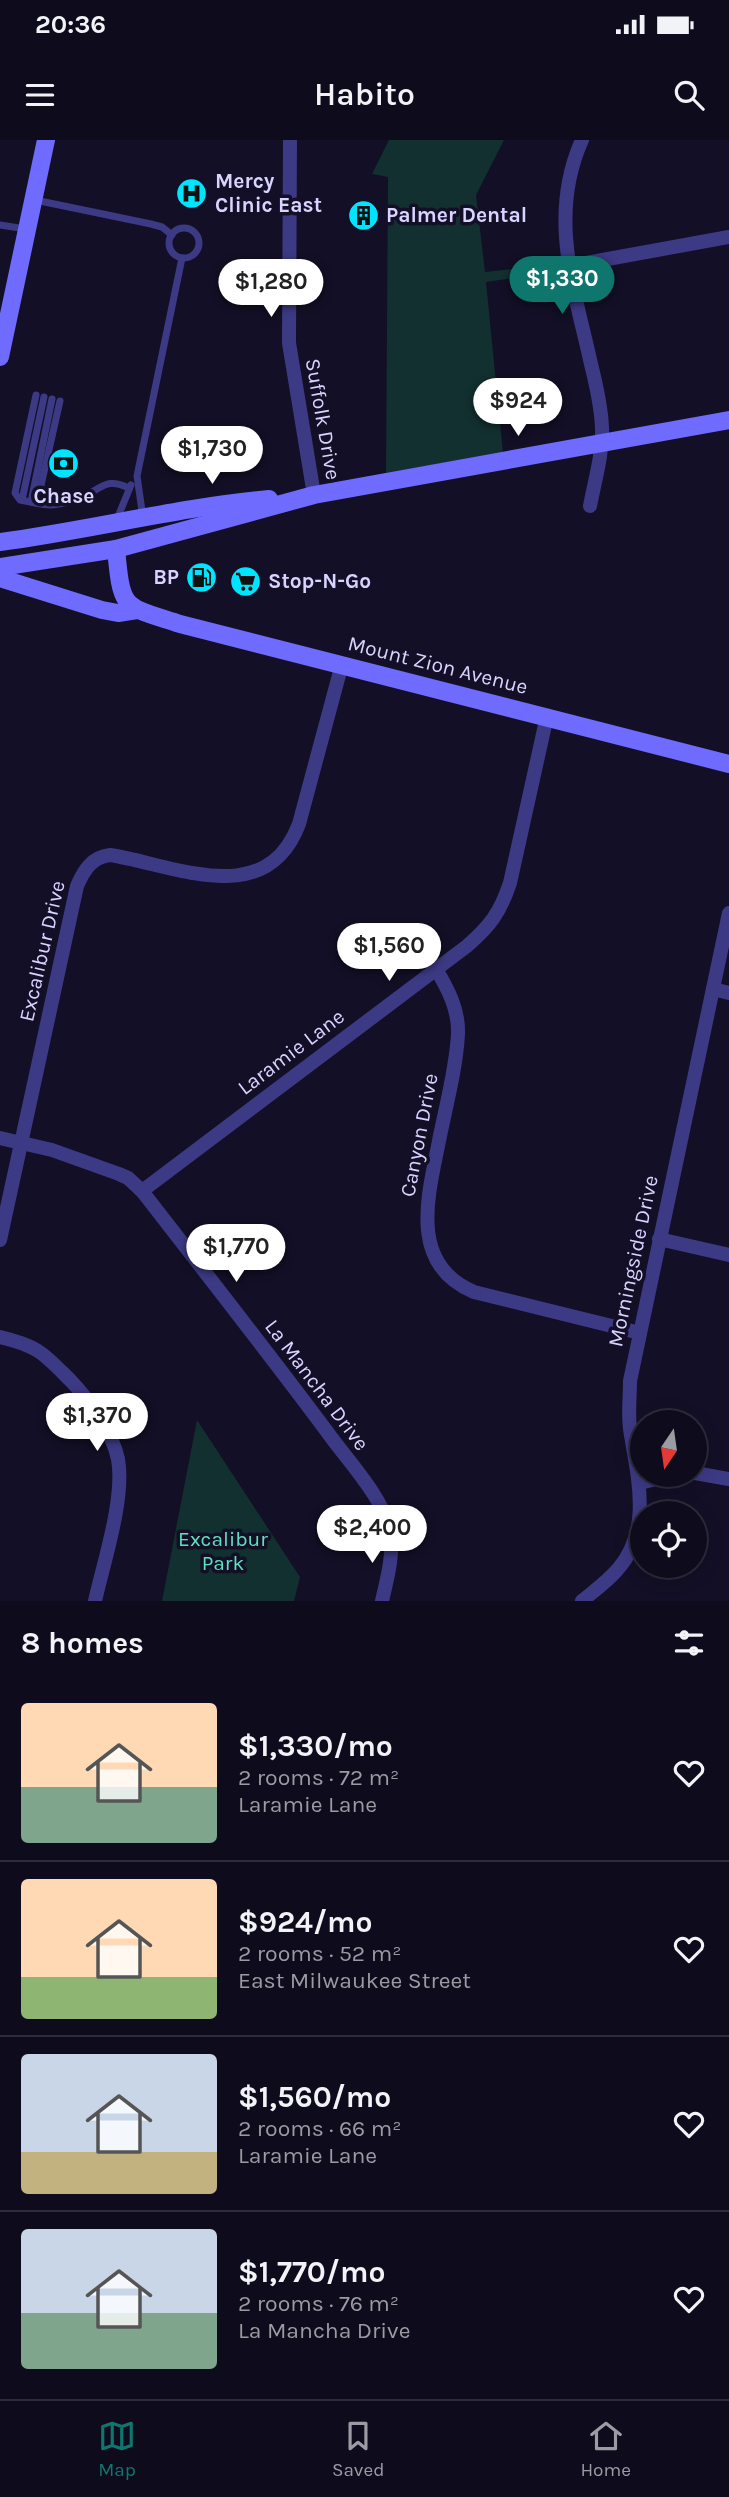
<!DOCTYPE html>
<meta charset="utf-8">
<style>
body{margin:0;font-family:Karla,sans-serif;background:#171425;color:#f1f3f6;height:100vh;display:flex;flex-direction:column;font-size:26px;white-space:nowrap}
*{box-sizing:border-box;margin:0}
p{font-size:23px;color:#9b9ba3}
.icon{flex:none;width:38px;height:38px;fill:none;stroke:currentColor;stroke-width:2;stroke-linecap:round;stroke-linejoin:round}
.map{position:relative;height:1461px;overflow:hidden}
.side{display:flex;flex-direction:column;background:#0e0b1c;flex:1}
.side>*{flex:none}
.needle{width:46px;rotate:193deg}
.tools{position:absolute;left:630px;top:1270px;display:grid;gap:14px}
.tools a{display:grid;place-items:center;width:77px;height:77px;border-radius:50%;background:#0e0b1c;box-shadow:0 4px 18px #0003,0 0 0 2px #2e2b3b;font-size:35px}
.price{position:absolute;translate:-50% -60px;padding:0 16px;border-radius:24px;background:#fff;color:#222;font-size:23px;line-height:46px;filter:drop-shadow(0 2px 4px #0008)}
.price::after{content:'';position:absolute;left:50%;top:42px;width:21px;height:16px;margin-left:-10px;background:inherit;clip-path:polygon(0 0,100% 0,50% 100%)}
.price.on{background:#0f766e;color:#fff}
ul{padding:0;list-style:none}
li{display:flex;align-items:center;gap:21px;height:175px;padding:0 21px}
li+li{border-top:2px solid #2e2b3b}
li span{display:grid;place-items:center;flex:none;width:196px;height:140px;border-radius:7px;color:#555}
li>.icon{margin-inline-start:auto}
span .icon{width:84px;height:84px;fill:#fffc;stroke-width:1}
li b{font-size:30px}
h2{display:flex;justify-content:space-between;align-items:center;height:84px;padding:0 21px;font-size:30px}
.status{display:flex;justify-content:space-between;align-items:center;height:49px;padding:0 35px;background:#0e0b1c;direction:ltr}
.status svg{height:19px;fill:currentColor}
header{display:flex;justify-content:space-between;align-items:center;height:91px;padding:0 21px;background:#0e0b1c;font-size:32px;font-weight:600}
.tab-bar{display:flex;justify-content:space-around;align-items:center;height:98px;border-top:2px solid #2e2b3b;background:#0e0b1c;font-size:19px;color:#9b9ba3}
.tab-bar a{display:grid;justify-items:center;gap:4px}
.tab-bar .on{color:#0f766e}
.map>svg:first-child{display:block}
.green{fill:#12302f}
.lines{fill:none;stroke-linecap:round;stroke-linejoin:round}
.service{stroke:#3d3a85;stroke-width:7}
.minor{stroke:#3d3a85;stroke-width:14}
.secondary{stroke:#6f6bff;stroke-width:18}
.labels{text-anchor:middle;stroke-width:7;stroke-linejoin:round;paint-order:stroke}
.poi-label{font-size:21px;font-weight:bold;fill:#d9d4ff;stroke:#130f26;text-anchor:start}
.street-label{font-size:21px;fill:#d9d4ff;stroke:#130f26}
.park-label{font-size:21px;fill:#5fe0c0;stroke:#130f26}
</style>
<div class="status"><b>20:36</b><svg viewBox="0 0 49 12"><path d="M0 12V9h3v3zM5 12V6h3v6zM10 12V3h3v9zM15 12V0h3v12zM26 1h20v11H26zM47 4h2v5h-2z"/></svg></div>
<header><svg class="icon" aria-label="menu" viewBox="0 0 24 24"><path d="M4 6h16M4 12h16M4 18h16"/></svg>Habito<svg class="icon" aria-label="search" viewBox="0 0 24 24"><circle cx="10" cy="10" r="6"/><path d="M15 15l6 6"/></svg></header>
<div class="map">
<svg width="729" height="1461" viewBox="0 0 729 1461">
<rect width="100%" height="100%" fill="#130f26"/>
<g class="green">
<polygon points="389,0 504,0 476,55 485,132 560,124 561,131 486,142 503,313 386,333 388,37 372,34"/>
<polygon points="197,1280 300,1437 294,1461 162,1461"/>
</g>
<g class="lines">
<g class="service">
<polyline points="35,60 151,84 162,87 172,95"/>
<polyline points="0,85 26,89"/>
<circle cx="184" cy="103" r="15"/>
<path d="M36 255 15 353 20 360C32 362 46 367 58 364 66 363 76 360 84 356 103 348 106 337 129 348"/>
<polyline points="22,360 44,257"/>
<polyline points="31,362 52,259"/>
<polyline points="37,363 60,261"/>
<polyline points="143,378 137,336 182,118"/>
<polyline points="117,379 131,345"/>
</g>
<g class="minor">
<polyline points="290,0 289,203 314,355"/>
<path d="M582 0C548 76 574 147 591 224 596 244 601 265 602 287 603 313 595 340 590 366"/>
<polyline points="569,126 729,97"/>
<path d="M436 829C448 849 459 870 458 894 456 931 445 969 438 1006 427 1060 410 1125 474 1152L640 1193"/>
<polyline points="713,849 729,853"/>
<path d="M0 998 52 1010 119 1034 128 1038 142 1051C204 1131 267 1211 328 1293 348 1321 384 1358 390 1392 394 1415 387 1439 382 1461"/>
<path d="M142 1051 467 806C490 786 500 773 510 743L547 576"/>
<polyline points="659,1099 729,1115"/>
<path d="M0 1100 77 746C84 730 92 717 110 715 175 725 266 771 299 684L342 524"/>
<path d="M0 1197C39 1206 44 1214 71 1241 90 1261 112 1291 118 1319 125 1358 104 1421 95 1461"/>
<polyline points="695,1333 729,1339"/>
<polyline points="640,1343 672,1335"/>
<path d="M582 1461C594 1451 608 1441 618 1429 653 1389 637 1335 630 1289 628 1273 630 1256 630 1241L729 773"/>
</g>
<g class="secondary">
<polyline points="0,217 46,0"/>
<path d="M0 402C90 390 179 367 269 359"/>
<path d="M116 409C122 471 122 465 180 484L729 624"/>
<polyline points="0,427 116,409 314,355 729,280"/>
<polyline points="0,438 102,470 118,473 137,470"/>
</g>
</g>
<defs>
<symbol id="hospital-disc" viewBox="-11 -11 22 22"><circle r="9.5" fill="#00e5ff" stroke="#130f26"/><path d="M-5-5h3v3.5h4V-5h3V5h-3V1.5h-4V5h-3Z" fill="#111"/></symbol>
<symbol id="building-disc" viewBox="-11 -11 22 22"><circle r="9.5" fill="#00e5ff" stroke="#130f26"/><path d="M-4-6H4V6H1V3H-1V6H-4ZM-2.5-4.3h1.7v1.8h-1.7ZM.8-4.3h1.7v1.8H.8ZM-2.5-1h1.7V.8h-1.7ZM.8-1h1.7V.8H.8Z" fill="#111"/></symbol>
<symbol id="bank-disc" viewBox="-11 -11 22 22"><circle r="9.5" fill="#00e5ff" stroke="#130f26"/><path d="M-6-4H6V4H-6ZM0-2.3a2.3 2.3 0 1 0 0 4.6a2.3 2.3 0 1 0 0-4.6Z" fill="#111"/></symbol>
<symbol id="fuel-disc" viewBox="-11 -11 22 22"><circle r="9.5" fill="#00e5ff" stroke="#130f26"/><path d="M-5.5-6h7V0h2V4h1.3V-2.5L3-4.5l.8-.8L6-3V5H2.5V1h-1V6h-7ZM-4.2-4.7v3.2H.2V-4.7Z" fill="#111"/></symbol>
<symbol id="supermarket-disc" viewBox="-11 -11 22 22"><circle r="9.5" fill="#00e5ff" stroke="#130f26"/><path d="M-6-5.5h2.5l.6 2H6L4.5 2H-2.5L-4.4-4H-6ZM-1.5 3.2a1.3 1.3 0 1 0 .1 0ZM3 3.2a1.3 1.3 0 1 0 .1 0Z" fill="#111"/></symbol>
</defs>
<g fill-rule="evenodd">
<use href="#hospital-disc" x="174" y="36" width="35" height="35"/>
<use href="#building-disc" x="346" y="58" width="35" height="35"/>
<use href="#bank-disc" x="46" y="306" width="35" height="35"/>
<use href="#fuel-disc" x="184" y="420" width="35" height="35"/>
<use href="#supermarket-disc" x="228" y="424" width="35" height="35"/>
</g>
<g class="labels">
<g class="poi-label">
<text x="215" y="48">Mercy<tspan x="215" dy="24">Clinic East</tspan></text>
<text x="386" y="82">Palmer Dental</text>
<text x="64" y="363" text-anchor="middle">Chase</text>
<text x="179" y="444" text-anchor="end">BP</text>
<text x="268" y="448">Stop-N-Go</text>
</g>
<g class="street-label">
<text transform="translate(323 279) rotate(80)" y="7">Suffolk Drive</text>
<text transform="translate(438 525) rotate(14)" y="7">Mount Zion Avenue</text>
<text transform="translate(42 811) rotate(-77)" y="7">Excalibur Drive</text>
<text transform="translate(291 912) rotate(-37)" y="7">Laramie Lane</text>
<text transform="translate(419 995) rotate(-79)" y="7">Canyon Drive</text>
<text transform="translate(633 1121) rotate(-78)" y="7">Morningside Drive</text>
<text transform="translate(317 1245) rotate(53)" y="7">La Mancha Drive</text>
</g>
<g class="park-label">
<text x="223" y="1406">Excalibur<tspan x="223" dy="24">Park</tspan></text>
</g>
</g>
</svg>
<div class="tools">
<a><svg class="needle" viewBox="-14 -14 28 28"><path d="M0-13l5 13h-10z" fill="#e53935"/><path d="M0 13l5-13h-10z" fill="#9b9ba3"/></svg></a>
<a><svg class="icon" aria-label="locate" viewBox="0 0 24 24"><circle cx="12" cy="12" r="6"/><path d="M12 2v4M12 18v4M2 12h4M18 12h4"/></svg></a>
</div>
<b class="price on" style="left:562px;top:176px">$1,330</b>
<b class="price" style="left:271px;top:179px">$1,280</b>
<b class="price" style="left:518px;top:298px">$924</b>
<b class="price" style="left:212px;top:346px">$1,730</b>
<b class="price" style="left:389px;top:843px">$1,560</b>
<b class="price" style="left:236px;top:1144px">$1,770</b>
<b class="price" style="left:97px;top:1313px">$1,370</b>
<b class="price" style="left:372px;top:1425px">$2,400</b>
</div>
<section class="side">
<h2>8 homes<svg class="icon" aria-label="filters" viewBox="0 0 24 24"><path d="M4 7h16M4 17h16"/><circle cx="9" cy="7" r="2"/><circle cx="15" cy="17" r="2"/></svg></h2>
<ul>
<li><span style="background:linear-gradient(#ffd9b3 60%,#7fa58c 0)"><svg class="icon" aria-label="home" viewBox="0 0 24 24"><path d="M3 11l9-7 9 7M6 9v11h12V9"/></svg></span><div><b>$1,330/mo</b><p>2 rooms · 72 m²</p><p>Laramie Lane</p></div><svg class="icon" aria-label="heart" viewBox="0 0 24 24"><path d="M12 20l-8-8c-3-5 5-10 8-4 3-6 11-1 8 4z"/></svg></li>
<li><span style="background:linear-gradient(#ffd9b3 70%,#8fb573 0)"><svg class="icon" aria-label="home" viewBox="0 0 24 24"><path d="M3 11l9-7 9 7M6 9v11h12V9"/></svg></span><div><b>$924/mo</b><p>2 rooms · 52 m²</p><p>East Milwaukee Street</p></div><svg class="icon" aria-label="heart" viewBox="0 0 24 24"><path d="M12 20l-8-8c-3-5 5-10 8-4 3-6 11-1 8 4z"/></svg></li>
<li><span style="background:linear-gradient(#c9d6e8 70%,#c2b280 0)"><svg class="icon" aria-label="home" viewBox="0 0 24 24"><path d="M3 11l9-7 9 7M6 9v11h12V9"/></svg></span><div><b>$1,560/mo</b><p>2 rooms · 66 m²</p><p>Laramie Lane</p></div><svg class="icon" aria-label="heart" viewBox="0 0 24 24"><path d="M12 20l-8-8c-3-5 5-10 8-4 3-6 11-1 8 4z"/></svg></li>
<li><span style="background:linear-gradient(#c9d6e8 60%,#7fa58c 0)"><svg class="icon" aria-label="home" viewBox="0 0 24 24"><path d="M3 11l9-7 9 7M6 9v11h12V9"/></svg></span><div><b>$1,770/mo</b><p>2 rooms · 76 m²</p><p>La Mancha Drive</p></div><svg class="icon" aria-label="heart" viewBox="0 0 24 24"><path d="M12 20l-8-8c-3-5 5-10 8-4 3-6 11-1 8 4z"/></svg></li>
</ul>
</section>
<nav class="tab-bar">
<a class="on"><svg class="icon" aria-label="map" viewBox="0 0 24 24"><path d="M3 6l6-2 6 2 6-2v14l-6 2-6-2-6 2zM9 4v14M15 6v14"/></svg>Map</a>
<a><svg class="icon" aria-label="saved" viewBox="0 0 24 24"><path d="M7 4h10v16l-5-4-5 4z"/></svg>Saved</a>
<a><svg class="icon" aria-label="home" viewBox="0 0 24 24"><path d="M3 11l9-7 9 7M6 9v11h12V9"/></svg>Home</a>
</nav>
